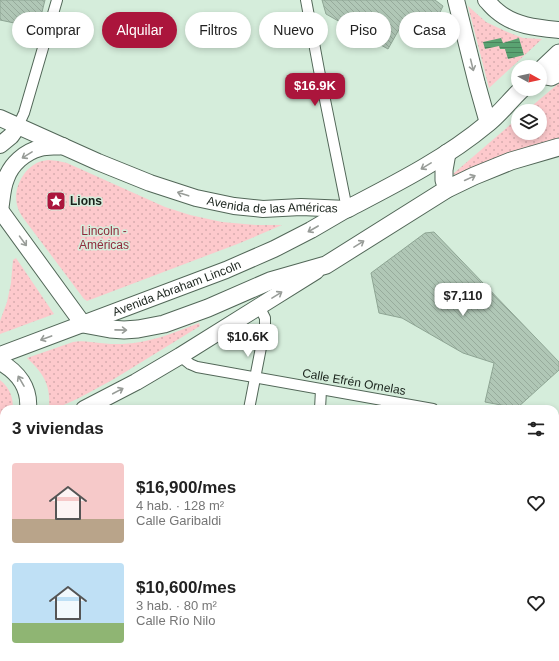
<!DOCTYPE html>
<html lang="es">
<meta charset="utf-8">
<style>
body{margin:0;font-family:Helvetica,sans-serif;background:#f6f6f6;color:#222;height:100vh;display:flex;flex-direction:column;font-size:15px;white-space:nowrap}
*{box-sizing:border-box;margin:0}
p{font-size:13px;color:#767676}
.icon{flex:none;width:22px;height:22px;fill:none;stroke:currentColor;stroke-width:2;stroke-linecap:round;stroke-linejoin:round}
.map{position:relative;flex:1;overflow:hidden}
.sheet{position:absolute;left:0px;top:405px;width:559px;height:256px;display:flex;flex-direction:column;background:#fff;border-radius:12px 12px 0 0;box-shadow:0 2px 6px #0003}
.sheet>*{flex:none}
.top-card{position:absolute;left:12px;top:12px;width:535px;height:36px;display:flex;gap:8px}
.needle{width:26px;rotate:98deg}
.controls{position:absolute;left:511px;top:60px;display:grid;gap:8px}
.controls a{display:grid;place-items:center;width:36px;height:36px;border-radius:50%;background:#fff;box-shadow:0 2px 6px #0003;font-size:20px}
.price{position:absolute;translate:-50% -34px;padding:0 9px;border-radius:8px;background:#fff;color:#222;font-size:13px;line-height:26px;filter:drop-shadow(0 1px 2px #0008)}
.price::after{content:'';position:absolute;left:50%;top:24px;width:12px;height:9px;margin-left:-6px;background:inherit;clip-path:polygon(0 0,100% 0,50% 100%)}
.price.active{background:#ab153c;color:#fff}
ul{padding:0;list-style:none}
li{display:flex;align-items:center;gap:12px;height:100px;padding:0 12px}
li span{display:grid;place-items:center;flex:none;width:112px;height:80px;border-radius:4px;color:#555}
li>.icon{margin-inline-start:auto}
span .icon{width:48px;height:48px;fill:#fffc;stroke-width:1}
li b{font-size:17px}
h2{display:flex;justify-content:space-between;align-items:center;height:48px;padding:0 12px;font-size:17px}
.tag{padding:0 14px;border-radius:18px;background:#fff;box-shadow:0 2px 6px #0003;font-size:14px;line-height:36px}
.tag.active{background:#ab153c;color:#fff}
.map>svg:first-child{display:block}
.green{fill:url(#green-dots)}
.water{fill:url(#water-rules)}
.building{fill:url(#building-back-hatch);stroke:#8ea594}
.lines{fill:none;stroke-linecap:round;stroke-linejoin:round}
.minor-casing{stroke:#526758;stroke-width:12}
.primary-casing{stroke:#526758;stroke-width:18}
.trunk-casing{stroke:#526758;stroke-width:19}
.minor{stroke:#fff;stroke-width:10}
.primary{stroke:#fff;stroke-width:16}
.trunk{stroke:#fff;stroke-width:17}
.oneway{stroke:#989c98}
.labels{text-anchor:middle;stroke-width:3;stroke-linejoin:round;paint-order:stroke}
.poi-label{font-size:12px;font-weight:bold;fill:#19221b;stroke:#d5eddb;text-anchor:start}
.street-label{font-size:12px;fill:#19221b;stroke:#d5eddb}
.park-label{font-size:12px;fill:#8f2b3c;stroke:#d5eddb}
</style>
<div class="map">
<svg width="559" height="661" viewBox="0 0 559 661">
<defs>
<pattern id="green-dots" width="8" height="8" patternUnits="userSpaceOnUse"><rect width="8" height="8" fill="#fdc9cc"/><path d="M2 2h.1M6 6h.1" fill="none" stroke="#d8acaf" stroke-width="1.8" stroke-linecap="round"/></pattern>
<pattern id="water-rules" width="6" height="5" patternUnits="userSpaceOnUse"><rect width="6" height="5" fill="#5aa372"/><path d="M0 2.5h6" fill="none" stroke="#4a845d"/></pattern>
<pattern id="building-back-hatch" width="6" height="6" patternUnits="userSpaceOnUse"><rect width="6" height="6" fill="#b0c7b6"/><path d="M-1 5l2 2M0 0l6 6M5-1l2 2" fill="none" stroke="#97ab9c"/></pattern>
</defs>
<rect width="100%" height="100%" fill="#d5eddb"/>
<g class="green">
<polygon points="468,6 486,22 505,31 523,38 542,39 489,88"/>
<polygon points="559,83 559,138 455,175 453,174 518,118 518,133 540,133 540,111 526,111"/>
<path d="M49 160 58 161 67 163 165 207 190 215 222 222 256 225H282L240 243 87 301 84 299 24 219C21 215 18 210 17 205 13 188 24 168 39 162 42 161 46 160 49 160Z"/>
<polygon points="16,258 54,314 0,334 0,321 7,302 11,283 13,260"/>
<path d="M199 323 200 326 114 379 79 398 55 409H49C51 385 44 374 27 358L73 342C82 340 91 342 100 343 107 344 115 344 122 344 149 343 174 333 199 323Z"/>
<path d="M0 380C10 388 13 397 13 409H4V427L0 429Z"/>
</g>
<polygon class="water" points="501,38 503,43 519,38 524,55 508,59 505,49 500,49 499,46 485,49 483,42"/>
<g class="building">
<polygon points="0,0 45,0 38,28 0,20"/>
<polygon points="322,0 435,0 443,6 431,31 406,17 388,49 326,14"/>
<polygon points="434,232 559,362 559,370 517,408 485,402 494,363 463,353 402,318 379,313 371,273 425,233"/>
</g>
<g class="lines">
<defs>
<g id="minor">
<polyline points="306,0 319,70 347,209"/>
<polyline points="18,126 24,113 57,0"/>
<polyline points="180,356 190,364 197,367 433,409"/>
<polyline points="249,409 265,327 265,318 259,306"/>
<polyline points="320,409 321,390"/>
<polyline points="555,431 559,431"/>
<polyline points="555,616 559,634"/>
<polyline points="438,657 439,661"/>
<polyline points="195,661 196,657"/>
<polyline points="306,661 306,657"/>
</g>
<g id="primary">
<polyline points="456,0 477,84 488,123"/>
<path d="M486 0C490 4 493 8 497 11 514 26 538 28 559 30"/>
<path id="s1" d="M0 118 98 162 150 183 196 198 234 206 263 209 301 207 347 209"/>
<polyline points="0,145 11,136 18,126"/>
<polyline points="0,210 83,324"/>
<path d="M0 210C2 200 2 188 6 179 11 164 25 152 40 148 47 146 55 147 63 146"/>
<path id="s2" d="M0 355 226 270 274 249 311 230 347 209"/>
<path d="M0 362C18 372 30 388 28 409"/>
<polyline points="84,409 136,382 180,356 316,271"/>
<polyline points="0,442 4,441"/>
</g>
<g id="trunk">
<polyline points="540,71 559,53"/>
<polyline points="540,75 551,77 559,73"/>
<polyline points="447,153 444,170 444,180 447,189"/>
<path d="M347 209C395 184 445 159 487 124 500 114 510 100 522 89"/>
<polyline points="83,324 110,329 124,330 138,329 164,324 208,308 270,281 326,265 447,189 474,176 511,161 559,147"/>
</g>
</defs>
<use href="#minor" class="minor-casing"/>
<use href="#primary" class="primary-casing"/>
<use href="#trunk" class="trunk-casing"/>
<use href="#minor" class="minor"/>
<use href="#primary" class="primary"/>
<use href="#trunk" class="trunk"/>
</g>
<defs><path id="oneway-shaft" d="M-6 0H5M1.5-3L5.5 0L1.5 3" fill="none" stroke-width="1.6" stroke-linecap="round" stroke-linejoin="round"/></defs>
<g class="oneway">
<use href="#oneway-shaft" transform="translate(472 65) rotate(76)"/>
<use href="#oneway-shaft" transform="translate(27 155) rotate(148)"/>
<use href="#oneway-shaft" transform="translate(426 166) rotate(149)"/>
<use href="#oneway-shaft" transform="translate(470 178) rotate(-25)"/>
<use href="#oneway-shaft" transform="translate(183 194) rotate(-162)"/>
<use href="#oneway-shaft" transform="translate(313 229) rotate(150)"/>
<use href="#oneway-shaft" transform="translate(23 241) rotate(54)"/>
<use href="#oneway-shaft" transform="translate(359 244) rotate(-32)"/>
<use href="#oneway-shaft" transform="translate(277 295) rotate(-32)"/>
<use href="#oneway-shaft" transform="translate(121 330) rotate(1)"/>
<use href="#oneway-shaft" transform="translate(46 338) rotate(160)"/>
<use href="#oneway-shaft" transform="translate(21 381) rotate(-120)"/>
<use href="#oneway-shaft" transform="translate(118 391) rotate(-28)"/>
</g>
<defs>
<symbol id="sight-square" viewBox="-11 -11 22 22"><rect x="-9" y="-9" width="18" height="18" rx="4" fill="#ab153c" stroke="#d5eddb"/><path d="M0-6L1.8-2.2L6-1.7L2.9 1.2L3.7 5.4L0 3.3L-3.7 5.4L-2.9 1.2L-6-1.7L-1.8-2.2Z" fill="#fff"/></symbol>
</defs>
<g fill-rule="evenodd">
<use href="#sight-square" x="45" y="190" width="22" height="22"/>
</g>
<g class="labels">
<g class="poi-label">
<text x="70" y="205">Lions</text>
</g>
<g class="street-label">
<text dy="4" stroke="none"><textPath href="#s1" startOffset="289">Avenida de las Américas</textPath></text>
<text dy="4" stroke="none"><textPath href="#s2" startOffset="189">Avenida Abraham Lincoln</textPath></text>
<text transform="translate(354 382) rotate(10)" y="4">Calle Efrén Ornelas</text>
</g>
<g class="park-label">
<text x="104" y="235">Lincoln -<tspan x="104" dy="14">Américas</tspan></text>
</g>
</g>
</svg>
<div class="controls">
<a><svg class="needle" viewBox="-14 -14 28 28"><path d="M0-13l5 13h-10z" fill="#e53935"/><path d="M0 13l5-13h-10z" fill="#767676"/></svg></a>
<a><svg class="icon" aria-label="layers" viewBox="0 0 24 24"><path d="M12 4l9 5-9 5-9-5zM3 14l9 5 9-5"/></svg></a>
</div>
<b class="price active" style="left:315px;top:107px">$16.9K</b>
<b class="price" style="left:463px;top:317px">$7,110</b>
<b class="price" style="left:248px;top:358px">$10.6K</b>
<div class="top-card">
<a class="tag">Comprar</a>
<a class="tag active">Alquilar</a>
<a class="tag">Filtros</a>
<a class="tag">Nuevo</a>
<a class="tag">Piso</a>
<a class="tag">Casa</a>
</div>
<section class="sheet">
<h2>3 viviendas<svg class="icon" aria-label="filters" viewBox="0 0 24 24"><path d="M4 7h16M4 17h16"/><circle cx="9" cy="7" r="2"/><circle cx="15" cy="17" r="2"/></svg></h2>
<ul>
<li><span style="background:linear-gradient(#f6c9c9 70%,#b9a48a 0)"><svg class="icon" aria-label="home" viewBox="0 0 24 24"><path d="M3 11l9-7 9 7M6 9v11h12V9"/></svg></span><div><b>$16,900/mes</b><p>4 hab. · 128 m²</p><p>Calle Garibaldi</p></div><svg class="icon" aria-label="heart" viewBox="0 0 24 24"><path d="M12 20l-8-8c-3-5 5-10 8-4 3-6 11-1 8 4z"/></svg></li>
<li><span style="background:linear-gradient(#bfe0f5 75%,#8fb573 0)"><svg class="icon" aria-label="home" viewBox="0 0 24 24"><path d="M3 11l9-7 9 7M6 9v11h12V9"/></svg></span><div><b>$10,600/mes</b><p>3 hab. · 80 m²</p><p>Calle Río Nilo</p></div><svg class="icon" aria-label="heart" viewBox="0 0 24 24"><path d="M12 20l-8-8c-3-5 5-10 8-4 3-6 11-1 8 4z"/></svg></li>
</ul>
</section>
</div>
